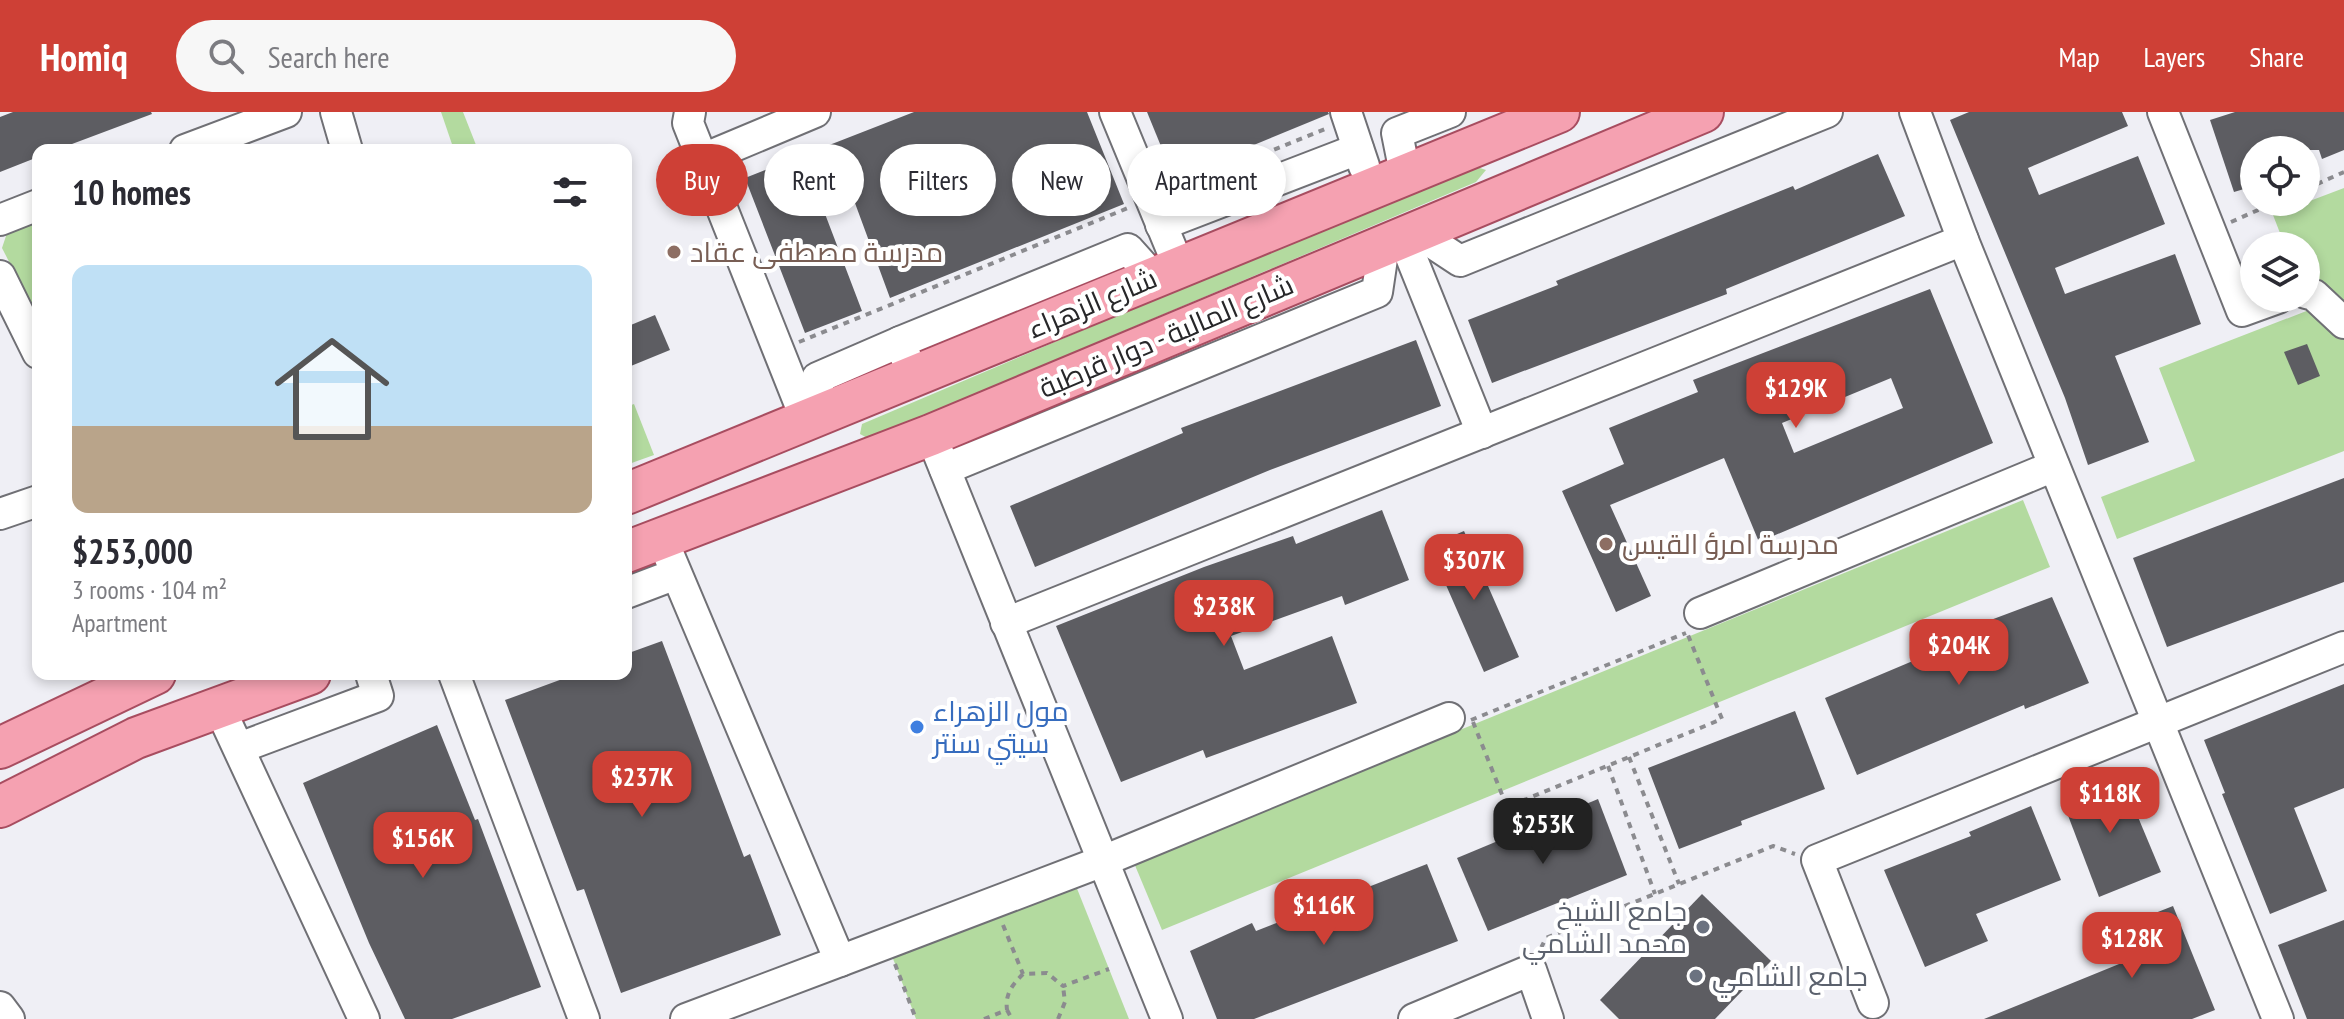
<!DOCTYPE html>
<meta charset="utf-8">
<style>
body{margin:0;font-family:"PT Sans Narrow",Cairo,sans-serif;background:#f7f7f7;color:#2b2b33;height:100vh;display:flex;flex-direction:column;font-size:30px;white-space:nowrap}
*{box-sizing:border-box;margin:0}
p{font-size:26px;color:#7c7c81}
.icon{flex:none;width:44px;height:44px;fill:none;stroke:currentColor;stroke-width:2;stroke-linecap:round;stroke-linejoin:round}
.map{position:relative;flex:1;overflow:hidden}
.sheet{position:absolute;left:32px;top:32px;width:600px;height:536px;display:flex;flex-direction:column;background:#fff;border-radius:16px;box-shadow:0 4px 12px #0003}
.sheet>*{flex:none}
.guide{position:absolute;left:656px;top:32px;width:760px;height:72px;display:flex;gap:16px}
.buttons{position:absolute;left:2240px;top:24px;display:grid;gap:16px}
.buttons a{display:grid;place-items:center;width:80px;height:80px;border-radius:50%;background:#fff;box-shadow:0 4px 12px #0003;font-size:40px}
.price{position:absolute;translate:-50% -68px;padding:0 18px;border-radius:16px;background:#ce4036;color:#fff;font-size:26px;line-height:52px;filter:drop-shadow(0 2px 4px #0008)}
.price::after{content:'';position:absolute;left:50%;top:48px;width:24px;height:18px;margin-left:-12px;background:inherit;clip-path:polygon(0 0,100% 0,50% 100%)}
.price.active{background:#222;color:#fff}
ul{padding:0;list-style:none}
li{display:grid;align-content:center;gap:16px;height:424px;padding:0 40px}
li+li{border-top:2px solid #e1e1e2}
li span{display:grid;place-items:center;height:248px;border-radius:16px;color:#555}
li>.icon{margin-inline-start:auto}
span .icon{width:144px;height:144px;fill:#fffc;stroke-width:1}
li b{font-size:34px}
h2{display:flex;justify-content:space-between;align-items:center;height:96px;padding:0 40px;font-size:34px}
.chip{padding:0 28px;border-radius:36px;background:#fff;box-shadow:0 4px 12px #0003;font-size:28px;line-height:72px}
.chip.active{background:#ce4036;color:#fff}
header{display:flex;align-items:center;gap:48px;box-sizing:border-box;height:112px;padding:0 40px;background:#ce4036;color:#fff}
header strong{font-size:38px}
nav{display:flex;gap:44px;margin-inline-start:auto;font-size:28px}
.search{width:560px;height:72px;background:#f7f7f7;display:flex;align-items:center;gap:20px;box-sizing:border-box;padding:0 28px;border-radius:44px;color:#7c7c81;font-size:30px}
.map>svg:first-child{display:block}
.green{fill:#b3da9f}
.building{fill:#5d5d62;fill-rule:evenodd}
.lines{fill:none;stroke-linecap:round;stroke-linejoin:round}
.minor-casing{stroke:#707075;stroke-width:34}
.major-casing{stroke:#a84d60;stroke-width:44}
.path{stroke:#8b8b8f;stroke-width:4;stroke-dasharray:6 6;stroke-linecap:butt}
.minor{stroke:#fff;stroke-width:30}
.major{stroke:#f5a1b1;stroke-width:40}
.education-dot{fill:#8d6e63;stroke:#fff;stroke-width:3}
.shop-dot{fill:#3f7fe0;stroke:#fff;stroke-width:3}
.worship-dot{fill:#6b7280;stroke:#fff;stroke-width:3}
.labels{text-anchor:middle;stroke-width:8;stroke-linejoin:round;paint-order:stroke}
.education-label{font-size:28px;fill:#785e54;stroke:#fff;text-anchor:start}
.street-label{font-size:28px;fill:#272729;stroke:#fff}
.shop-label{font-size:28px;fill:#366cbe;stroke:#fff;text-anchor:start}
.worship-label{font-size:28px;fill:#5b616d;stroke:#fff;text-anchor:end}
</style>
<header>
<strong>Homiq</strong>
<div class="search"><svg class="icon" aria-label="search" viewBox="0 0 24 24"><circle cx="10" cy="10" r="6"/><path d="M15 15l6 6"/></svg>Search here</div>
<nav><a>Map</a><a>Layers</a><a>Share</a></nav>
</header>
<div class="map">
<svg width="2344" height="907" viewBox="0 0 2344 907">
<rect width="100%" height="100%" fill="#efeff5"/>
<g class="green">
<polygon points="441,0 463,0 478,38 454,38"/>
<polygon points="1471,53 1486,58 1476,70 869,327 860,322 862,312"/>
<polygon points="2344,76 2344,339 2117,427 2101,385 2195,349 2159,256 2309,198 2306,134 2285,134 2273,103"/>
<polygon points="28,108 38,111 38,206 2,136 7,121"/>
<polygon points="634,292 654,343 626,353 626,295"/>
<polygon points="2023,388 2050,455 1162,818 1134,751"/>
<polygon points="1074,769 1129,907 916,907 892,844"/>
</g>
<g class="building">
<polygon points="13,0 151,0 152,2 56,38 38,38 38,45 0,60 0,5"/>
<polygon points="914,0 1087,0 1124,92 890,186 852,83 822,94 862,199 805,221 745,66"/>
<polygon points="1147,0 1328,0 1329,2 1174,66"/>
<polygon points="1969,0 2122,0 2128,14 2028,56 2039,83 2138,44 2165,112 2055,156 2065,182 2175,142 2201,212 2115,244 2149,330 2088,353 2065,286 1950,8"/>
<polygon points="2235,0 2344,0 2344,38 2322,47 2319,38 2254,38 2254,74 2234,80 2210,8"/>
<polygon points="1878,42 1905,104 1726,177 1727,182 1492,271 1468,208 1558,173 1556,169 1793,74 1795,78"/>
<path d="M1930 177 1993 331 1759 430 1724 346 1610 393 1651 484 1616 500 1562 379 1624 352 1609 316 1698 280 1693 268ZM1891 266 1903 296 1794 341 1782 311Z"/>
<polygon points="655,203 670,238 626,256 626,215"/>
<polygon points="1416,228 1441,294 1270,358 1035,455 1010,394 1183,321 1181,316"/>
<polygon points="2307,232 2320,264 2298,273 2284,240"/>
<polygon points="2344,366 2344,470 2167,535 2133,446"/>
<polygon points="1382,398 1409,468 1345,493 1342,484 1231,524 1244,558 1332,524 1357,591 1206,646 1203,638 1121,670 1056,514 1204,455 1293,424 1296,432"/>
<polygon points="1464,419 1519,545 1484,560 1429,434"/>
<polygon points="2052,485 2089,571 2025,597 2024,593 1857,663 1825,586 1991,516 1988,509"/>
<polygon points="662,529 744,745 750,742 781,823 621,881 584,777 577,779 505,588 576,562 626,562 626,542"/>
<polygon points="2344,572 2344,676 2294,696 2327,779 2270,802 2222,682 2225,681 2204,628"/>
<polygon points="1795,599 1825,677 1741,709 1742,713 1679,737 1648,656"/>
<polygon points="437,613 475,708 478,707 541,875 452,907 405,907 369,831 303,671"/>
<polygon points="2120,662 2161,760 2099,785 2061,685"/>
<polygon points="1598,687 1627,763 1488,819 1457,746"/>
<polygon points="2031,694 2061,768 1976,802 1988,829 1925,855 1884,758 1971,724 1969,720"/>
<polygon points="1427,752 1458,829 1254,907 1217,907 1190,839 1252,811 1256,819"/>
<polygon points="1702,782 1771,849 1715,907 1619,907 1600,888"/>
<polygon points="2173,794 2215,898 2192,907 1984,907 2124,850 2112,818"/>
<polygon points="2344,808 2344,907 2307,907 2278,833"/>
</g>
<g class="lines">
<defs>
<g id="minor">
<polyline points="336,0 347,38"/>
<polyline points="690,0 688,11 807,310"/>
<polyline points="1115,0 1179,155"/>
<polyline points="1346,0 1364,54"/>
<polyline points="1915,0 1963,128 2278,907"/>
<polyline points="2163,0 2242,199 2278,186"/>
<polyline points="185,38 286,0"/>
<polyline points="703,47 815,0"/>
<polyline points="1405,61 1397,21 1450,0"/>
<polyline points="0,108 38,93"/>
<polyline points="1161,113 1358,37"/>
<polyline points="1416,120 1460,149 1827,0"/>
<polyline points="1403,125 1482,321"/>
<polyline points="0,164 38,241"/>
<polyline points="2306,181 2314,183 2344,211"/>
<polyline points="914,266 900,230 1128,137 1154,166"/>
<polyline points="821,305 817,266 900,230"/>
<polyline points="931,323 1167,907"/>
<polyline points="945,357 1377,180 1384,133"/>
<polyline points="0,402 38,389"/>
<polyline points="662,427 840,849 1103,749 1449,606"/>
<polyline points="626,481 676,462"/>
<polyline points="1700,501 2054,354"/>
<polyline points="1006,511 1963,128"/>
<polyline points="454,562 584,907"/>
<polyline points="220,597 364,907"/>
<polyline points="239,636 378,584 371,562"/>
<polyline points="1873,891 1817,748 2344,535"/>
<polyline points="0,895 9,907"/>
<polyline points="686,907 840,849"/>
<polyline points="1414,907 1531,858 1548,907"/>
</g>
<g id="major">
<polyline points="626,382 1559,0"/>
<polyline points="626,440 931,323 1703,0"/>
<polyline points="0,636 155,562"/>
<polyline points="0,695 136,626 310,562"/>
</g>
</defs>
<use href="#minor" class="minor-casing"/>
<use href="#major" class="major-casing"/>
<g class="path">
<polyline points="2306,77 2344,60"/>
<polyline points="1174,78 1325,17"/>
<polyline points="2231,110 2276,90"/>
<polyline points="799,230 1128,96"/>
<polyline points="1471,608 1686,521"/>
<polyline points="1473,610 1507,695 1722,607 1688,523"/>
<polyline points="1629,645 1679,772"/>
<polyline points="1608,654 1655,782"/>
<polyline points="1003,813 1023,862"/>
<polyline points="1541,836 1546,826 1773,734 1795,742"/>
<polyline points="895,852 916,907"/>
<polyline points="1007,898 1012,907"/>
<path d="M984 907 1007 898C1005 882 1012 873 1023 862L1047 861 1063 874 1109 857"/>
<polyline points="1058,907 1065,890 1063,874"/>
</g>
<use href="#minor" class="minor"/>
<use href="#major" class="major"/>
</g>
<g class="education-dot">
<circle cx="674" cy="140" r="8"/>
<circle cx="1606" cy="432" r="8"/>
</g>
<circle class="shop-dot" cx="917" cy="615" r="8"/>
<g class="worship-dot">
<circle cx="1703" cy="815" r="8"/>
<circle cx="1696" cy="864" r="8"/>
</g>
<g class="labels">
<g class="education-label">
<text x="690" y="150">مدرسة مصطفى عقاد</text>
<text x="1622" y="442">مدرسة امرؤ القيس</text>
</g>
<g class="street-label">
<text transform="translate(1092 191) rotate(-23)" y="10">شارع الزهراء</text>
<text transform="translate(1166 224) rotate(-23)" y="10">شارع المالية - دوار قرطبة</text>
</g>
<g class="shop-label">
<text x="933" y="609">مول الزهراء<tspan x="933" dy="32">سيتي سنتر</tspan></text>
</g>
<g class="worship-label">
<text x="1687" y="809">جامع الشيخ<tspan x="1687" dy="32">محمد الشامي</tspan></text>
<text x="1712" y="874" text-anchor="start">جامع الشامي</text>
</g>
</g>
</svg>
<div class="buttons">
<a><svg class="icon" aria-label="locate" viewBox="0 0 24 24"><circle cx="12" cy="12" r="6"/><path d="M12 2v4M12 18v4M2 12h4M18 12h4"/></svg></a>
<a><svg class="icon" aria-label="layers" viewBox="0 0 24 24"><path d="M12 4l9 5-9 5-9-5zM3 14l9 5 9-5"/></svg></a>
</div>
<b class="price" style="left:1796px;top:318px">$129K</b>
<b class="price" style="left:1474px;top:490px">$307K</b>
<b class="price" style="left:1224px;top:536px">$238K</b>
<b class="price" style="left:1959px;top:575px">$204K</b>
<b class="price" style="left:642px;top:707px">$237K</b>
<b class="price" style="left:2110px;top:723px">$118K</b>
<b class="price active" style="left:1543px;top:754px">$253K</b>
<b class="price" style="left:423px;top:768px">$156K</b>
<b class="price" style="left:1324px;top:835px">$116K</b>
<b class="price" style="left:2132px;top:868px">$128K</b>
<div class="guide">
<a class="chip active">Buy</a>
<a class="chip">Rent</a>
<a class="chip">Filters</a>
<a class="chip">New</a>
<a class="chip">Apartment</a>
</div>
<section class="sheet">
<h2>10 homes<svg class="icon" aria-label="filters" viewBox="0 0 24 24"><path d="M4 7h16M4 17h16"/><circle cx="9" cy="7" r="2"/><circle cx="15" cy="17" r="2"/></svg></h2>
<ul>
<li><span style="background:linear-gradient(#bfe0f5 65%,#b9a48a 0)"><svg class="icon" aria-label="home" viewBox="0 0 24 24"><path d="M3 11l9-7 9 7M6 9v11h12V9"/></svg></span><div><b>$253,000</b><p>3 rooms · 104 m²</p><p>Apartment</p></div></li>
</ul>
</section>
</div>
